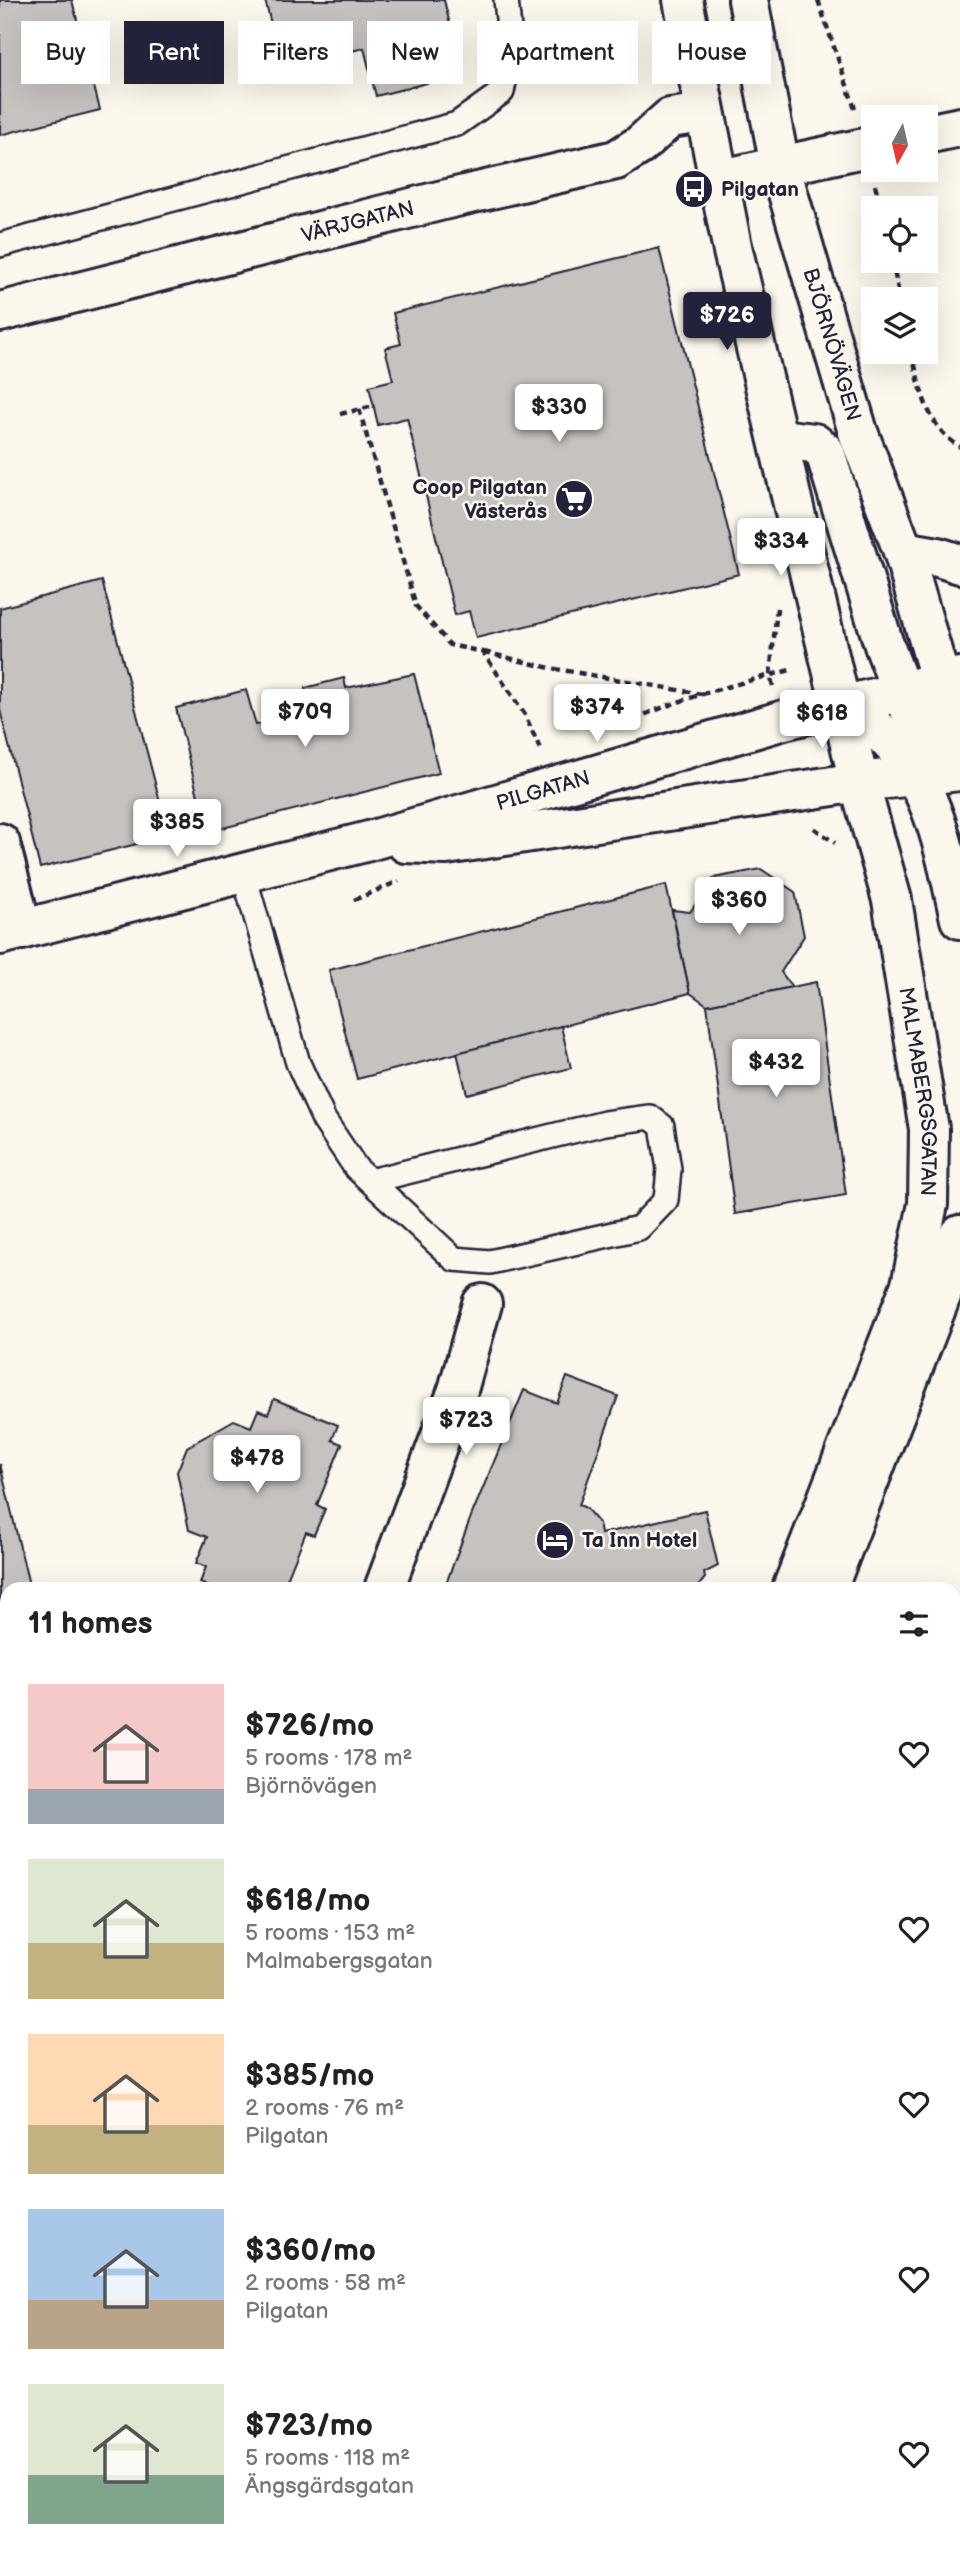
<!DOCTYPE html>
<meta charset="utf-8">
<style>
body{margin:0;font-family:"Balsamiq Sans",sans-serif;background:#f6f6f6;color:#222;height:100vh;display:flex;flex-direction:column;font-size:26px;white-space:nowrap}
*{box-sizing:border-box;margin:0}
p{font-size:23px;color:#767676}
.icon{flex:none;width:38px;height:38px;fill:none;stroke:currentColor;stroke-width:2;stroke-linecap:round;stroke-linejoin:round}
.map{position:relative;flex:1;overflow:hidden}
.side{position:absolute;left:0px;top:1582px;width:961px;height:973px;display:flex;flex-direction:column;background:#fff;border-radius:21px 21px 0 0;box-shadow:0 7px 28px #0002}
.side>*{flex:none}
.guide{position:absolute;left:21px;top:21px;width:919px;height:63px;display:flex;gap:14px}
.needle{width:46px;rotate:188deg}
.buttons{position:absolute;left:861px;top:105px;display:grid;gap:14px}
.buttons a{display:grid;place-items:center;width:77px;height:77px;border-radius:0px;background:#fff;box-shadow:0 7px 28px #0002;font-size:35px}
.price{position:absolute;translate:-50% -60px;padding:0 16px;border-radius:7px;background:#fff;color:#222;font-size:23px;line-height:46px;filter:drop-shadow(0 2px 4px #0008)}
.price::after{content:'';position:absolute;left:50%;top:42px;width:21px;height:16px;margin-left:-10px;background:inherit;clip-path:polygon(0 0,100% 0,50% 100%)}
.price.selected{background:#22223b;color:#fff}
ul{padding:0;list-style:none}
li{display:flex;align-items:center;gap:21px;height:175px;padding:0 28px}
li span{display:grid;place-items:center;flex:none;width:196px;height:140px;border-radius:0px;color:#555}
li>.icon{margin-inline-start:auto}
span .icon{width:84px;height:84px;fill:#fffc;stroke-width:1}
li b{font-size:30px}
h2{display:flex;justify-content:space-between;align-items:center;height:84px;padding:0 28px;font-size:30px}
.tag{padding:0 24px;border-radius:0px;background:#fff;box-shadow:0 7px 28px #0002;font-size:24px;line-height:63px}
.tag.selected{background:#22223b;color:#fff}
.map>svg:first-child{display:block}
.built{fill:#ebe7df}
.building{fill:#c6c2c0;stroke:#22223b;stroke-width:2}
.lines{fill:none;stroke-linecap:round;stroke-linejoin:round}
.lane-casing{stroke:#22223b;stroke-width:28}
.street-casing{stroke:#22223b;stroke-width:44}
.secondary-casing{stroke:#22223b;stroke-width:44}
.path{stroke:#22223b;stroke-width:4.5;stroke-dasharray:7 5;stroke-linecap:butt}
.lane{stroke:#fbf7ec;stroke-width:23}
.street{stroke:#fbf7ec;stroke-width:38}
.secondary{stroke:#fbf7ec;stroke-width:38}
.rail-casing{stroke:#22223b;stroke-width:8}
.rail{stroke:#fbf7ec;stroke-width:5;stroke-dasharray:16;stroke-linecap:butt}
.labels{text-anchor:middle;stroke-width:5;stroke-linejoin:round;paint-order:stroke}
.poi-label{font-size:21px;font-weight:bold;fill:#22223b;stroke:#fbf7ec;text-anchor:start}
.street-label{font-size:21px;fill:#22223b;stroke:#fbf7ec}
</style>
<div class="map">
<svg width="960" height="2555" viewBox="0 0 960 2555">
<rect width="100%" height="100%" fill="#fbf7ec"/>
<filter id="ink" filterUnits="userSpaceOnUse"><feTurbulence type="fractalNoise" baseFrequency=".0143" numOctaves="2"/><feDisplacementMap in="SourceGraphic" scale="14" xChannelSelector="R" yChannelSelector="G"/><feConvolveMatrix kernelMatrix="1 2 1 2 8 2 1 2 1" color-interpolation-filters="sRGB"/></filter>
<g filter="url(#ink)">
<polygon class="built" points="960,2371 960,2555 890,2555 892,2548 954,2548 954,2387"/>
<g class="building">
<polygon points="0,0 72,0 100,110 0,135"/>
<polygon points="265,0 444,0 462,74 376,96 364,48 282,68"/>
<polygon points="659,248 739,574 476,638 469,611 455,615 407,418 378,425 369,386 393,380 385,348 401,344 393,313"/>
<polygon points="102,581 169,836 40,868 0,710 0,608"/>
<polygon points="414,674 439,773 207,832 176,708 246,690 256,725 311,711 305,688 344,678 346,688"/>
<polygon points="761,869 795,892 804,936 781,972 792,987 707,1005 690,993 672,910 690,912 714,878"/>
<polygon points="666,885 690,993 357,1079 329,970"/>
<polygon points="816,982 846,1195 735,1214 707,1005"/>
<polygon points="561,1026 571,1068 467,1094 457,1053"/>
<polygon points="567,1377 618,1396 579,1505 586,1508 599,1523 601,1534 705,1510 718,1566 704,1573 705,1578 696,1589 444,1589 472,1514 524,1390 557,1403"/>
<polygon points="274,1399 338,1425 332,1440 342,1444 317,1505 325,1509 314,1535 306,1532 283,1589 214,1589 200,1583 206,1567 196,1563 207,1537 189,1530 177,1472 187,1447 234,1420 251,1427 258,1410 268,1414"/>
<polygon points="0,1464 30,1589 7,1589 7,1728 0,1729"/>
<polygon points="0,2267 7,2296 7,2548 35,2548 28,2555 0,2555"/>
</g>
<g class="lines">
<defs>
<g id="lane">
<polyline points="0,245 457,124 502,92 511,48 506,0"/>
<polyline points="243,872 298,1063 324,1120 356,1168 454,1259 490,1262 639,1228 666,1200 669,1169 662,1126 650,1117 605,1123 370,1181"/>
<polyline points="0,2165 7,2197"/>
<polyline points="55,2555 62,2548"/>
<polyline points="619,2555 628,2548"/>
</g>
<g id="street">
<polyline points="926,134 960,127"/>
<polyline points="780,166 873,146"/>
<path id="s1" d="M0 312 443 200 616 160 640 145 670 118 704 113"/>
<polyline points="0,843 22,930"/>
<polyline points="384,1589 458,1390 482,1304"/>
<polyline points="0,1789 7,1787"/>
<polyline points="472,2548 480,2555"/>
</g>
<g id="secondary">
<path id="s2" d="M683 0 733 251 859 782 892 900 929 1129 928 1204 911 1285 792 1589"/>
<path id="s3" d="M748 0 780 166 858 432 903 551 960 748"/>
<polyline points="718,180 780,166"/>
<polyline points="779,439 814,443 825,452 884,645 905,701 925,735 960,764"/>
<polyline points="903,551 938,557 960,564"/>
<path d="M842 705C855 714 870 722 881 733 934 781 945 853 960 919"/>
<polyline points="406,843 446,845 859,782 960,771"/>
<path id="s4" d="M0 935 369 841 784 720 960 677"/>
<polyline points="827,1589 942,1293 960,1235"/>
<polyline points="498,2548 501,2555"/>
<polyline points="231,2555 238,2548"/>
<polyline points="315,2555 321,2548"/>
</g>
</defs>
<use href="#lane" class="lane-casing"/>
<use href="#street" class="street-casing"/>
<use href="#secondary" class="secondary-casing"/>
<g class="path">
<polyline points="818,0 856,112"/>
<polyline points="875,185 881,208"/>
<polyline points="892,261 900,299"/>
<path d="M912 352C920 388 926 426 960 447"/>
<polyline points="359,409 416,606 450,645 483,652 525,715 541,751"/>
<polyline points="340,414 374,406"/>
<polyline points="484,652 550,668 702,694"/>
<polyline points="773,686 770,675 777,608"/>
<path d="M623 724C677 699 736 684 794 669"/>
<polyline points="814,828 835,843"/>
<polyline points="354,900 399,881"/>
<polyline points="414,2555 421,2548"/>
</g>
<use href="#lane" class="lane"/>
<use href="#street" class="street"/>
<use href="#secondary" class="secondary"/>
<defs>
<g id="rail">
<polyline points="954,2214 960,2197"/>
<polyline points="954,2294 960,2277"/>
<polyline points="823,2555 826,2548"/>
<polyline points="856,2555 859,2548"/>
</g>
</defs>
<use href="#rail" class="rail-casing"/>
<use href="#rail" class="rail"/>
</g>
</g>
<defs>
<symbol id="bus-disc" viewBox="-11 -11 22 22"><circle r="9.5" fill="#22223b" stroke="#fbf7ec"/><path d="M-5-6H5V4H4V6H2V4H-2V6H-4V4H-5ZM-3.5-4V0h7V-4ZM-3.5 1.2v1.5H-2V1.2ZM2 1.2v1.5H3.5V1.2Z" fill="#fff"/></symbol>
<symbol id="supermarket-disc" viewBox="-11 -11 22 22"><circle r="9.5" fill="#22223b" stroke="#fbf7ec"/><path d="M-6-5.5h2.5l.6 2H6L4.5 2H-2.5L-4.4-4H-6ZM-1.5 3.2a1.3 1.3 0 1 0 .1 0ZM3 3.2a1.3 1.3 0 1 0 .1 0Z" fill="#fff"/></symbol>
<symbol id="hotel-disc" viewBox="-11 -11 22 22"><circle r="9.5" fill="#22223b" stroke="#fbf7ec"/><path d="M-6-4.5h1.5V1H6V5H4.5V3h-9V5H-6ZM-4 0a1.8 1.8 0 1 1 3.6 0ZM.5 0V-2.5h3Q6-2.5 6 0Z" fill="#fff"/></symbol>
</defs>
<g fill-rule="evenodd">
<use href="#bus-disc" x="672" y="167" width="44" height="44"/>
<use href="#supermarket-disc" x="552" y="477" width="44" height="44"/>
<use href="#hotel-disc" x="533" y="1518" width="44" height="44"/>
</g>
<g class="labels">
<g class="poi-label">
<text x="721" y="196">Pilgatan</text>
<text x="547" y="494" text-anchor="end">Coop Pilgatan<tspan x="547" dy="24">Västerås</tspan></text>
<text x="582" y="1547">Ta Inn Hotel</text>
</g>
<g class="street-label">
<text dy="7" stroke="none"><textPath href="#s1" startOffset="369">VÄRJGATAN</textPath></text>
<text dy="7" stroke="none"><textPath href="#s3" startOffset="355">BJÖRNÖVÄGEN</textPath></text>
<text dy="7" stroke="none"><textPath href="#s4" startOffset="562">PILGATAN</textPath></text>
<text dy="7" stroke="none"><textPath href="#s2" startOffset="1118">MALMABERGSGATAN</textPath></text>
</g>
</g>
</svg>
<div class="buttons">
<a><svg class="needle" viewBox="-14 -14 28 28"><path d="M0-13l5 13h-10z" fill="#e53935"/><path d="M0 13l5-13h-10z" fill="#767676"/></svg></a>
<a><svg class="icon" aria-label="locate" viewBox="0 0 24 24"><circle cx="12" cy="12" r="6"/><path d="M12 2v4M12 18v4M2 12h4M18 12h4"/></svg></a>
<a><svg class="icon" aria-label="layers" viewBox="0 0 24 24"><path d="M12 4l9 5-9 5-9-5zM3 14l9 5 9-5"/></svg></a>
</div>
<b class="price selected" style="left:727px;top:352px">$726</b>
<b class="price" style="left:559px;top:444px">$330</b>
<b class="price" style="left:781px;top:578px">$334</b>
<b class="price" style="left:597px;top:744px">$374</b>
<b class="price" style="left:305px;top:749px">$709</b>
<b class="price" style="left:822px;top:750px">$618</b>
<b class="price" style="left:177px;top:859px">$385</b>
<b class="price" style="left:739px;top:937px">$360</b>
<b class="price" style="left:776px;top:1099px">$432</b>
<b class="price" style="left:466px;top:1457px">$723</b>
<b class="price" style="left:257px;top:1495px">$478</b>
<div class="guide">
<a class="tag">Buy</a>
<a class="tag selected">Rent</a>
<a class="tag">Filters</a>
<a class="tag">New</a>
<a class="tag">Apartment</a>
<a class="tag">House</a>
</div>
<section class="side">
<h2>11 homes<svg class="icon" aria-label="filters" viewBox="0 0 24 24"><path d="M4 7h16M4 17h16"/><circle cx="9" cy="7" r="2"/><circle cx="15" cy="17" r="2"/></svg></h2>
<ul>
<li><span style="background:linear-gradient(#f6c9c9 75%,#9aa5b1 0)"><svg class="icon" aria-label="home" viewBox="0 0 24 24"><path d="M3 11l9-7 9 7M6 9v11h12V9"/></svg></span><div><b>$726/mo</b><p>5 rooms · 178 m²</p><p>Björnövägen</p></div><svg class="icon" aria-label="heart" viewBox="0 0 24 24"><path d="M12 20l-8-8c-3-5 5-10 8-4 3-6 11-1 8 4z"/></svg></li>
<li><span style="background:linear-gradient(#dfe7d0 60%,#c2b280 0)"><svg class="icon" aria-label="home" viewBox="0 0 24 24"><path d="M3 11l9-7 9 7M6 9v11h12V9"/></svg></span><div><b>$618/mo</b><p>5 rooms · 153 m²</p><p>Malmabergsgatan</p></div><svg class="icon" aria-label="heart" viewBox="0 0 24 24"><path d="M12 20l-8-8c-3-5 5-10 8-4 3-6 11-1 8 4z"/></svg></li>
<li><span style="background:linear-gradient(#ffd9b3 65%,#c2b280 0)"><svg class="icon" aria-label="home" viewBox="0 0 24 24"><path d="M3 11l9-7 9 7M6 9v11h12V9"/></svg></span><div><b>$385/mo</b><p>2 rooms · 76 m²</p><p>Pilgatan</p></div><svg class="icon" aria-label="heart" viewBox="0 0 24 24"><path d="M12 20l-8-8c-3-5 5-10 8-4 3-6 11-1 8 4z"/></svg></li>
<li><span style="background:linear-gradient(#a9c7e8 65%,#b9a48a 0)"><svg class="icon" aria-label="home" viewBox="0 0 24 24"><path d="M3 11l9-7 9 7M6 9v11h12V9"/></svg></span><div><b>$360/mo</b><p>2 rooms · 58 m²</p><p>Pilgatan</p></div><svg class="icon" aria-label="heart" viewBox="0 0 24 24"><path d="M12 20l-8-8c-3-5 5-10 8-4 3-6 11-1 8 4z"/></svg></li>
<li><span style="background:linear-gradient(#dfe7d0 65%,#7fa58c 0)"><svg class="icon" aria-label="home" viewBox="0 0 24 24"><path d="M3 11l9-7 9 7M6 9v11h12V9"/></svg></span><div><b>$723/mo</b><p>5 rooms · 118 m²</p><p>Ängsgärdsgatan</p></div><svg class="icon" aria-label="heart" viewBox="0 0 24 24"><path d="M12 20l-8-8c-3-5 5-10 8-4 3-6 11-1 8 4z"/></svg></li>
</ul>
</section>
</div>
